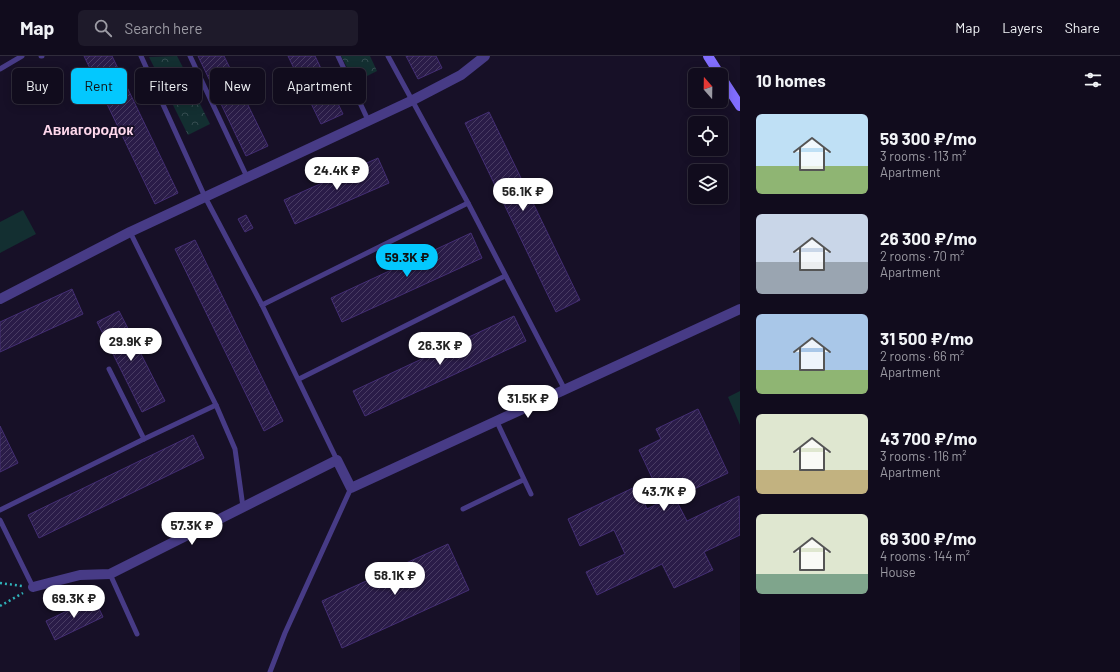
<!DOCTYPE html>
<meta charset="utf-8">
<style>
body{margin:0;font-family:Barlow,sans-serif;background:#1e1a2a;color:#f1f3f6;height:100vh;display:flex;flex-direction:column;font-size:15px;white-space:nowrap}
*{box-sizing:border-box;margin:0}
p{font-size:13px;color:#9c9ba4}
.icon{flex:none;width:22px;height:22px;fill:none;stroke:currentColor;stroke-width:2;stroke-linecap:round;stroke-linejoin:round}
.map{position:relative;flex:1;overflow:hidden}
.sheet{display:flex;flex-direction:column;background:#110c1d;width:380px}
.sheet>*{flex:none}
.top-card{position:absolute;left:12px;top:12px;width:380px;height:36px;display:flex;gap:8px}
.needle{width:26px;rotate:340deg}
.tools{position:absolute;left:688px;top:12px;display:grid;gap:8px}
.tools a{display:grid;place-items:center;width:40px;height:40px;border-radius:6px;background:#110c1d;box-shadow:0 2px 10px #0003,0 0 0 1px #302c3b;font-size:20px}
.price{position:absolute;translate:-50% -34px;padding:0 9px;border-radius:14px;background:#fff;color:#222;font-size:13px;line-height:26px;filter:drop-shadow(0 1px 2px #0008)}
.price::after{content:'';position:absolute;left:50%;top:24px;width:12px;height:9px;margin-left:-6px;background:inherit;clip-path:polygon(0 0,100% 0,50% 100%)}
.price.on{background:#03c8fe;color:#111}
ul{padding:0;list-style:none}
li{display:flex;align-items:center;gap:12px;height:100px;padding:0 16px}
li span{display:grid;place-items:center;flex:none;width:112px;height:80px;border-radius:6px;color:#555}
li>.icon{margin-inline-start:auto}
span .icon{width:48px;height:48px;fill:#fffc;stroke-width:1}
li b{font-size:17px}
h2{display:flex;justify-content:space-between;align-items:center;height:48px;padding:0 16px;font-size:17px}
.pill{padding:0 14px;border-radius:6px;background:#110c1d;box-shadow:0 2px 10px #0003,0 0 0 1px #302c3b;font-size:14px;line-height:36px}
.pill.on{background:#03c8fe;color:#111}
header{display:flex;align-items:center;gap:24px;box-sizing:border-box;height:56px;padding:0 20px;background:#110c1d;border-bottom:1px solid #302c3b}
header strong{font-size:19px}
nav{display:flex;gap:22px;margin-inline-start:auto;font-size:14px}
.search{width:280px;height:36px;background:#1e1a2a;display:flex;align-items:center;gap:10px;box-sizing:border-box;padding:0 14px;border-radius:6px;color:#9c9ba4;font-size:15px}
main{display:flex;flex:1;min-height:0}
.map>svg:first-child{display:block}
.grass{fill:#132f31}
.park{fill:url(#park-crowns)}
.building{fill:url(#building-hatch);stroke:#442e74}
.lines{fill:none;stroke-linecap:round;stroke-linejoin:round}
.path{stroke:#30b2b9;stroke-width:2.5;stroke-dasharray:2 3;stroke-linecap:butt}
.lane{stroke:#473b86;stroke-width:5}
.street{stroke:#473b86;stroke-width:10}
.secondary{stroke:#826efe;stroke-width:10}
.labels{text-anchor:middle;stroke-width:3.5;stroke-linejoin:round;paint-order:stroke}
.neighbourhood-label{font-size:14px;font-weight:bold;fill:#ffd8ec;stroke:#171027}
</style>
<header>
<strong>Map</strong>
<div class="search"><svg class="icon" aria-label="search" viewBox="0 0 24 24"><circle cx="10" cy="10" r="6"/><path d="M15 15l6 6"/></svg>Search here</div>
<nav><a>Map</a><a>Layers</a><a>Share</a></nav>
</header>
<main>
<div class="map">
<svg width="740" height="616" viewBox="0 0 740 616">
<defs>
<pattern id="park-crowns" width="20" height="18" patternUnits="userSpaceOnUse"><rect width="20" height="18" fill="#132f31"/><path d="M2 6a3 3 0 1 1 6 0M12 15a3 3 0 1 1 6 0" fill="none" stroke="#354c50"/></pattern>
<pattern id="building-hatch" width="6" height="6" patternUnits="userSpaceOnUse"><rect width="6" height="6" fill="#2a1c48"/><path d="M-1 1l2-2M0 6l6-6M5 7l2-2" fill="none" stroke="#493c63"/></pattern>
</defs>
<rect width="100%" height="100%" fill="#171027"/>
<g class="grass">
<polygon points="23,154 36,178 0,197 0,166"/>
<polygon points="740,335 740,369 728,341"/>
</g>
<g class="park">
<polygon points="177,0 191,27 168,39 149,1"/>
<polygon points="341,0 370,0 377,15 355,26"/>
<polygon points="191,30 210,68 188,79 169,41"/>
</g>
<g class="building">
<polygon points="84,0 112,0 178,137 155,148"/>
<polygon points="198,0 224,0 268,90 246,100"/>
<polygon points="288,0 315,0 343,58 321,68"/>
<polygon points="406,0 436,0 442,12 418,23"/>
<polygon points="489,56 580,244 556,256 465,67"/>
<polygon points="378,102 389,127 295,168 284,144"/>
<polygon points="246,159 253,172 245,176 238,163"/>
<polygon points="471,177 482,202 342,266 331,242"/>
<polygon points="195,184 283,365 264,375 175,193"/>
<polygon points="72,233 83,258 0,296 0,266"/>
<polygon points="119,255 165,345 142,356 97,266"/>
<polygon points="514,260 526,285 365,360 353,335"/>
<polygon points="698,353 728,417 675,442 687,465 739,440 740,479 704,496 713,514 674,532 662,508 597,539 586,516 625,498 614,474 580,490 568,463 637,430 647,453 663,445 639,394 661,383 656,373"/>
<polygon points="0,370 18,407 0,416"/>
<polygon points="193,379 204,402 39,482 28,459"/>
<polygon points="448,488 469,534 342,592 322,545"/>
<polygon points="94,542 103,561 55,584 46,565"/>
</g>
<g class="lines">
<g class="path">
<polyline points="0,527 22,530"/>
<polyline points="0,550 23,537"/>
</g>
<g class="lane">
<polyline points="41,0 42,0"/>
<polyline points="141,0 205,141 262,249 337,404"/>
<polyline points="190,0 247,121"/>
<polyline points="338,0 368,64"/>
<polyline points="388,0 468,147 565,334"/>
<polyline points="0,13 22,0"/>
<polyline points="130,176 216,349 235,393 243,451"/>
<polyline points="262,249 468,147"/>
<polyline points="109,313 144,383 216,349"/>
<polyline points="299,323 505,220"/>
<polyline points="497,366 531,438"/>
<polyline points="463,453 523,424"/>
<polyline points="0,454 144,383"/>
<polyline points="0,464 33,531"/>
<polyline points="110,518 137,578"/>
<polyline points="270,616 285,577 351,432"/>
</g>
<g class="street">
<polyline points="0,243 130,176 413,44 461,19 485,0"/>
<polyline points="33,531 80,519 110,518 337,404 351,432 740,253"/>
</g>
<g class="secondary">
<polyline points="708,0 720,19"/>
<polyline points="721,21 740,50"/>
</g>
</g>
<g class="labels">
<g class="neighbourhood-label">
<text x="88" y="79">Авиагородок</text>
</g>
</g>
</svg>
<div class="tools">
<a><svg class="needle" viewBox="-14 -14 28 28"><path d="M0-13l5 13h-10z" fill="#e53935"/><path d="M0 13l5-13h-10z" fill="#9c9ba4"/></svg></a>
<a><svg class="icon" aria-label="locate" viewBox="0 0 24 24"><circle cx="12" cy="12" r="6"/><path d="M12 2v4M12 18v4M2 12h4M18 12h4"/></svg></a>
<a><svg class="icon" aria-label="layers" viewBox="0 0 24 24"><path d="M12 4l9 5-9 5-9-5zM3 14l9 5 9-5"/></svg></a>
</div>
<b class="price" style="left:337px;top:135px">24.4K ₽</b>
<b class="price" style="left:523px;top:156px">56.1K ₽</b>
<b class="price on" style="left:407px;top:222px">59.3K ₽</b>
<b class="price" style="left:131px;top:306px">29.9K ₽</b>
<b class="price" style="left:440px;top:310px">26.3K ₽</b>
<b class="price" style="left:528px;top:363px">31.5K ₽</b>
<b class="price" style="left:664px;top:456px">43.7K ₽</b>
<b class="price" style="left:192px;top:490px">57.3K ₽</b>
<b class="price" style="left:395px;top:540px">58.1K ₽</b>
<b class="price" style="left:74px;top:563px">69.3K ₽</b>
<div class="top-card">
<a class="pill">Buy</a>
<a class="pill on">Rent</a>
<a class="pill">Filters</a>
<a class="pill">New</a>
<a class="pill">Apartment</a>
</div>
</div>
<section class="sheet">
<h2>10 homes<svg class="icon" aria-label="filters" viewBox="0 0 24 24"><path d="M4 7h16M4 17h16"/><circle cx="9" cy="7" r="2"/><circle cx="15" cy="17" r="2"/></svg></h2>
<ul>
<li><span style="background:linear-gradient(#bfe0f5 65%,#8fb573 0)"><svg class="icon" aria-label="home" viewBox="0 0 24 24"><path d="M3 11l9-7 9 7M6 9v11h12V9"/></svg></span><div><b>59 300 ₽/mo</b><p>3 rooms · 113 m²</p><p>Apartment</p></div></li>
<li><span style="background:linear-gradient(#c9d6e8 60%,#9aa5b1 0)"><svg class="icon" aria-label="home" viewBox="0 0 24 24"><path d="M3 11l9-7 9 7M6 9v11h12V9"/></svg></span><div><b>26 300 ₽/mo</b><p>2 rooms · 70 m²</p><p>Apartment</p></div></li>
<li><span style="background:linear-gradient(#a9c7e8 70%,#8fb573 0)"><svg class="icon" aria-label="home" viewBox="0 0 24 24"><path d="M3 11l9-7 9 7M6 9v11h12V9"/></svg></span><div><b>31 500 ₽/mo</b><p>2 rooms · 66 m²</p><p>Apartment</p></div></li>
<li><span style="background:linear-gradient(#dfe7d0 70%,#c2b280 0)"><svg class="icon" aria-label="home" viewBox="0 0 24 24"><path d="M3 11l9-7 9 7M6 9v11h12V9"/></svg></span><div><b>43 700 ₽/mo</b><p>3 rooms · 116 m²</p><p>Apartment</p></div></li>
<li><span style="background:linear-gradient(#dfe7d0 75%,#7fa58c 0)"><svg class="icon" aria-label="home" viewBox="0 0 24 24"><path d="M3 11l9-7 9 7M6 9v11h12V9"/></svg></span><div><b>69 300 ₽/mo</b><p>4 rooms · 144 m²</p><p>House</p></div></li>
</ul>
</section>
</main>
